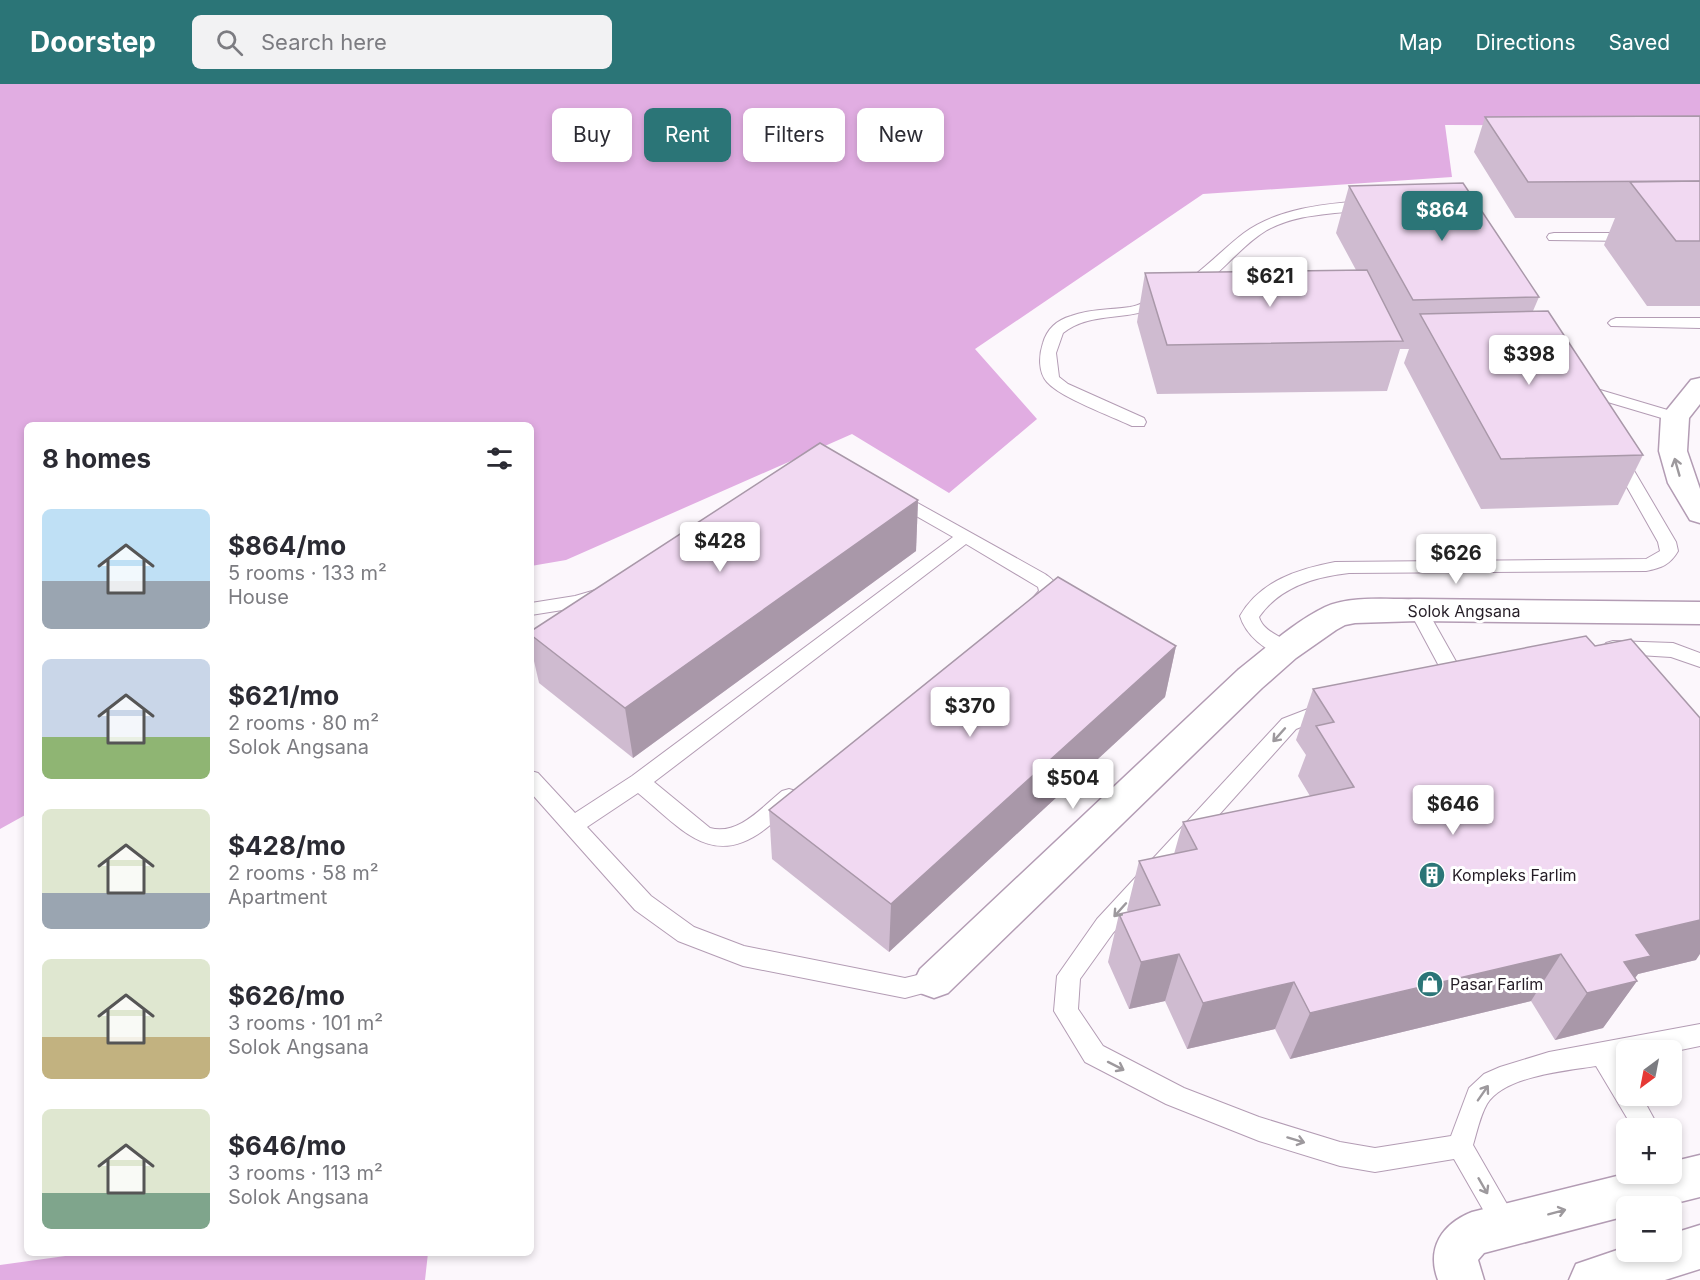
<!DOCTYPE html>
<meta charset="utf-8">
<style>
body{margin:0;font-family:Inter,sans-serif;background:#f2f2f3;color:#2b2b33;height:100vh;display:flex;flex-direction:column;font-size:22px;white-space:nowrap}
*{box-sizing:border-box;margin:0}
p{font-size:20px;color:#7c7c81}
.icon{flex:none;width:33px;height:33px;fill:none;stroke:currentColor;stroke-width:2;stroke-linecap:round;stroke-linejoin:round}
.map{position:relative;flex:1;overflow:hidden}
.panel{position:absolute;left:24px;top:338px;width:510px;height:834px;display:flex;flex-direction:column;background:#fff;border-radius:9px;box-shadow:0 3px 9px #0003}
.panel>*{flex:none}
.top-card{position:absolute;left:552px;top:24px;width:570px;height:54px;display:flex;gap:12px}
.needle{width:39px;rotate:212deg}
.buttons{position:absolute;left:1616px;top:956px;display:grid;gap:12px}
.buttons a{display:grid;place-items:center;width:66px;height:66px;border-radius:9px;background:#fff;box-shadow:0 3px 9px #0003;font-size:30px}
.price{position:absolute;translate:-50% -51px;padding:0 14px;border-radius:6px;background:#fff;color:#222;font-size:20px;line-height:39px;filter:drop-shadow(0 2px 3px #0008)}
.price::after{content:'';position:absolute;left:50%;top:36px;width:18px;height:14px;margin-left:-9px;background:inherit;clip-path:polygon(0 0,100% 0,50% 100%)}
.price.current{background:#2b7577;color:#fff}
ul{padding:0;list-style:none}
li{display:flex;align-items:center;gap:18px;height:150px;padding:0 18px}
li span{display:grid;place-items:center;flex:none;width:168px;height:120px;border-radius:9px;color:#555}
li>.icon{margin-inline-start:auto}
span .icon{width:72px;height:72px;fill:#fffc;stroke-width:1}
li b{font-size:26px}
h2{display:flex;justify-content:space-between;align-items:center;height:72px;padding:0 18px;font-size:26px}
.tag{padding:0 21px;border-radius:9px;background:#fff;box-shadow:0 3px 9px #0003;font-size:21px;line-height:54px}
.tag.current{background:#2b7577;color:#fff}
header{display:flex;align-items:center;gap:36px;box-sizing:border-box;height:84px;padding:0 30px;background:#2b7577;color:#fff}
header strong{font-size:28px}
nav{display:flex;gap:33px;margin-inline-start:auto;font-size:21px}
.search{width:420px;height:54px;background:#f2f2f3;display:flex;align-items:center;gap:15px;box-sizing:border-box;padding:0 21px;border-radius:9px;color:#7c7c81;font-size:22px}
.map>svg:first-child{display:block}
.forest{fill:#e1ade2}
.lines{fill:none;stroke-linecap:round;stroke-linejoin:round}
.lane-casing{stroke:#b39cb4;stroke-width:2}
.street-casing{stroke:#b39cb4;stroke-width:3}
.primary-casing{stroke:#b39cb4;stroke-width:3}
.lane{fill:#fff;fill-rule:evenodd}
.street{fill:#fff;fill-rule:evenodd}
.primary{fill:#fff;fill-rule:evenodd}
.wall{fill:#cfbbd0}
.shaded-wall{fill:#a998a9}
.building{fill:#f1d9f2;stroke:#a998a9;stroke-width:1.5}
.oneway{stroke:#9d999d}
.labels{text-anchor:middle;stroke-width:6;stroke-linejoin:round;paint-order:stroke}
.street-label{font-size:16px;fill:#251d26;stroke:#fff}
.poi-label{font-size:16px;fill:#251d26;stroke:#fff;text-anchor:start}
</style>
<header>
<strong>Doorstep</strong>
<div class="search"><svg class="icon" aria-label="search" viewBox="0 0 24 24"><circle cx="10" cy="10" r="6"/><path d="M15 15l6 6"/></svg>Search here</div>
<nav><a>Map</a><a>Directions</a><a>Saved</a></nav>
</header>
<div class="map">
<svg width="1700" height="1196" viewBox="0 0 1700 1196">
<rect width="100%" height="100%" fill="#fcf7fc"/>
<g class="forest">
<polygon points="0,0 1700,0 1700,42 1445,41 1452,93 1203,110 975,265 1037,335 949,409 852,350 566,476 531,482 531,340 27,340 27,730 0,745"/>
<polygon points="87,1169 87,1168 428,1169 425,1196 0,1196 0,1181"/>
</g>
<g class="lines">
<defs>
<g id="lane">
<path d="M1370 116 1377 120 1375 123C1338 132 1302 127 1267 146 1247 158 1232 176 1215 191 1197 206 1176 216 1155 224 1124 237 1089 228 1063 249L1056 269 1059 293 1068 300 1144 334 1146 338 1144 342H1132C1111 332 1061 314 1047 298 1038 288 1039 271 1043 259 1047 245 1057 236 1071 232 1090 225 1110 226 1130 223 1144 220 1159 212 1172 206 1200 191 1219 168 1244 149 1280 123 1327 120 1370 116Z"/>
<polygon points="1554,149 1632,149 1639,153 1632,157 1549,156 1547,153 1549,150"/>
<polygon points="1616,234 1700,234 1700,244 1611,242 1608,239 1611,236"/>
<polygon points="1580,300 1681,330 1683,333 1675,338 1574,308 1572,305"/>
<path d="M1618 368 1624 369 1626 373 1676 458 1678 467C1670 481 1661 484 1646 487L1349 489C1314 493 1280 503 1259 533 1264 550 1286 552 1295 566L1292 571 1285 573C1266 567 1246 552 1240 532 1260 497 1298 485 1335 478L1646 475 1660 467 1658 458 1610 373 1612 369Z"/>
<path d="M896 407 1045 490C1049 493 1054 496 1056 501 1061 515 1041 530 1028 527L1026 522 1039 507 1038 503 966 460 654 698 710 744C738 752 762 723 782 707L789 705 796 707 799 713C793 724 779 733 769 742 713 788 682 745 638 709L587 743 651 812 694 843 744 862 905 894 934 887 942 890 946 897 942 904 905 914 743 882 678 857 635 826 531 709V687L538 689 575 729 632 692 953 453 890 417 887 413 890 409Z"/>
<polygon points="599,505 606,506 608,511 606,516 575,524 531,531 531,519 575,512"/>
<polygon points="1418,520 1425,521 1427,526 1467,597 1464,602 1457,604 1450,602 1447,597 1409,526 1411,521"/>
<polygon points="1613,557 1673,559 1700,569 1700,583 1671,573 1606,569 1603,564 1606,559"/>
<path d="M1326 618 1333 620 1336 625 1333 630 1296 645 1113 849 1080 895 1078 925 1103 962 1184 1004 1259 1033 1340 1058 1375 1064 1451 1052 1469 1004 1484 990 1500 983 1549 968 1700 940V962L1671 968 1626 966V977L1620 978 1626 988V1011H1641L1659 1044H1633L1596 982C1565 987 1504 992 1487 1020 1480 1032 1477 1048 1473 1061L1519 1141 1515 1150 1506 1154 1497 1150 1454 1075 1375 1088 1340 1082 1259 1057 1166 1020 1085 978 1054 927 1057 892 1097 835 1282 635Z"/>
</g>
<g id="street">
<polygon points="1700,294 1700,320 1689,334 1687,367 1700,405 1700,439 1690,436 1668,399 1659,367 1661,333 1691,296"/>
<path d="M1418 515 1700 518V540L1418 537 1355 539 1345 541 1336 546 1296 574 1262 604 948 909 934 914 920 909 914 897 920 885 1238 586C1265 565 1294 538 1325 523 1352 511 1389 516 1418 515Z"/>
<path d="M1700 1071V1113L1664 1122H1626V1132L1484 1169 1478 1176 1484 1196H1438C1426 1164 1442 1140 1472 1128L1629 1089H1671V1078Z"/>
</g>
<polygon id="primary" points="1700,1141 1700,1185 1665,1196 1569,1196 1576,1180 1626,1163 1626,1167 1671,1167 1671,1150"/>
</defs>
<use href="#lane" class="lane-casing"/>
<use href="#street" class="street-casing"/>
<use href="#primary" class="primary-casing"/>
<use href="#lane" class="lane"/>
<use href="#street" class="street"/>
<use href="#primary" class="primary"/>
</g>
<g class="wall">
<polygon points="1700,32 1700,222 1647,222 1604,161 1615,134 1515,134 1474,68 1485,33"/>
<polygon points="1349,102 1539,213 1533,227 1643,371 1618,421 1481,425 1404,279 1409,265 1400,265 1387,307 1157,310 1137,238 1145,189 1356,186 1336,149"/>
<polygon points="918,416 916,467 633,674 539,599 531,564 531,547"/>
<polygon points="1176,562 1165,613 889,868 772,775 769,726"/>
<polygon points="1313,605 1696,876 1638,890 1635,894 1637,897 1603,944 1555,956 1531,917 1290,975 1275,945 1187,965 1165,917 1129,925 1108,878 1119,830 1128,828 1127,826 1139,777 1174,770 1183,738 1310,712 1298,692 1306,671 1296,656"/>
</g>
<g class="shaded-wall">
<polygon points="918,416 916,467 633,674 625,624"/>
<polygon points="1176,562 1165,613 889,868 891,820"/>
<polygon points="1700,836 1700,870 1696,876 1638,890 1631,899 1637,897 1603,944 1555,956 1587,909 1636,851"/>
<polygon points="1179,870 1165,917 1129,925 1141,878"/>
<polygon points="1561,870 1531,917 1290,975 1310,929"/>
<polygon points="1294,898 1275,945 1187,965 1203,919"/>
</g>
<g class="building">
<polygon points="1700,32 1700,97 1528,98 1485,33"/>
<polygon points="1700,97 1700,157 1676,157 1630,98"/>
<polygon points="1463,99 1539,213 1413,216 1349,102"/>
<polygon points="1367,186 1403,257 1167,261 1145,189"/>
<polygon points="1548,227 1643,371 1501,375 1420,230"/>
<polygon points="820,359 918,416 625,624 531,551 531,547"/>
<polygon points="1058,493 1176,562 891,820 769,726"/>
<polygon points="1586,552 1595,562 1631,555 1700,634 1700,836 1636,851 1651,872 1624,878 1637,897 1587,909 1561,870 1310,929 1294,898 1203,919 1179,870 1141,878 1119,830 1160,821 1139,777 1197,765 1183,738 1354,703 1316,642 1334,638 1313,605"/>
</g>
<defs><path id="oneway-shaft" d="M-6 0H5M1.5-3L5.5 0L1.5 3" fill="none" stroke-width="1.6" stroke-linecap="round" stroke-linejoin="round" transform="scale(1.5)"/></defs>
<g class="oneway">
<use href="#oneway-shaft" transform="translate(1677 383) rotate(-106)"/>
<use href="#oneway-shaft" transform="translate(1279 651) rotate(132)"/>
<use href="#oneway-shaft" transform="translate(1120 826) rotate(132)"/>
<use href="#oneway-shaft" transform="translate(1116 982) rotate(27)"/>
<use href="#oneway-shaft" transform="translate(1483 1009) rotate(-55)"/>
<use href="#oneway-shaft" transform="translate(1296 1056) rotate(17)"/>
<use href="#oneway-shaft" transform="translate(1483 1102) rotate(60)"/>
<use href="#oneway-shaft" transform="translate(1557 1128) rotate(-15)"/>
</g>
<defs>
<symbol id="building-disc" viewBox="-11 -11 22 22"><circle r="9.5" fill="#2b7577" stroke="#fff"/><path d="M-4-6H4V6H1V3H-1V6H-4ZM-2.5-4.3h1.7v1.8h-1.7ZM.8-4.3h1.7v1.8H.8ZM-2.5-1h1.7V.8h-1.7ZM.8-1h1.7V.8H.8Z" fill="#fff"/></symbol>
<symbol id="shop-disc" viewBox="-11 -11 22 22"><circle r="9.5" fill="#2b7577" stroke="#fff"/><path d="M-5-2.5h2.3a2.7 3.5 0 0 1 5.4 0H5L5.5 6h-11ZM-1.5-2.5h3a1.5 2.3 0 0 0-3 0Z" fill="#fff"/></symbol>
</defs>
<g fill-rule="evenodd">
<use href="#building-disc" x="1417" y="776" width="30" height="30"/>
<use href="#shop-disc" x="1415" y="885" width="30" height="30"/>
</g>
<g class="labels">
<g class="street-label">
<text x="1464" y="533">Solok Angsana</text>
</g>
<g class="poi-label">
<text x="1452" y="797">Kompleks Farlim</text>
<text x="1450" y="906">Pasar Farlim</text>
</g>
</g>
</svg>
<div class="buttons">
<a><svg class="needle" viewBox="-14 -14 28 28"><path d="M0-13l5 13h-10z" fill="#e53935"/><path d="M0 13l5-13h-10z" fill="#7c7c81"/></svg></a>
<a>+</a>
<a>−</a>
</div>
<b class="price current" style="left:1442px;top:158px">$864</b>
<b class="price" style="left:1270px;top:224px">$621</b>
<b class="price" style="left:1529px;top:302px">$398</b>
<b class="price" style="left:720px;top:489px">$428</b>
<b class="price" style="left:1456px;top:501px">$626</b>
<b class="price" style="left:970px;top:654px">$370</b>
<b class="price" style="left:1073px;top:726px">$504</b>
<b class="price" style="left:1453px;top:752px">$646</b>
<div class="top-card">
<a class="tag">Buy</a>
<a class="tag current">Rent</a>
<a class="tag">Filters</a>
<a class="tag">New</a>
</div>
<section class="panel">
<h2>8 homes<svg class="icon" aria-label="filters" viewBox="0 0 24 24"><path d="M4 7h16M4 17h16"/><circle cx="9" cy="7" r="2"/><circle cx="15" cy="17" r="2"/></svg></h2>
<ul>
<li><span style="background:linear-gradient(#bfe0f5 60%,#9aa5b1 0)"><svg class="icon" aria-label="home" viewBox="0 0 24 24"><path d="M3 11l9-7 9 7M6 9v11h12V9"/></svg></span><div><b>$864/mo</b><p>5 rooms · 133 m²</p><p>House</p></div></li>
<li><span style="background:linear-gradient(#c9d6e8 65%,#8fb573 0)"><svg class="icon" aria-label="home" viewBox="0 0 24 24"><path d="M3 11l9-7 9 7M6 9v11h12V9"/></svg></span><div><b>$621/mo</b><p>2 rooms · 80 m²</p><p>Solok Angsana</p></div></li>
<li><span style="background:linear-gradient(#dfe7d0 70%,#9aa5b1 0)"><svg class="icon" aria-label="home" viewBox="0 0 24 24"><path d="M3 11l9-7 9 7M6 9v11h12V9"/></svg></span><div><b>$428/mo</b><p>2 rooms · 58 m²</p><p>Apartment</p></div></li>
<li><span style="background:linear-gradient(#dfe7d0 65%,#c2b280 0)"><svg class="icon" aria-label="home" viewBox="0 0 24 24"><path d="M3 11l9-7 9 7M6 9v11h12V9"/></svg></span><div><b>$626/mo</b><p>3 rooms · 101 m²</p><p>Solok Angsana</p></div></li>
<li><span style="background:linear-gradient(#dfe7d0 70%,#7fa58c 0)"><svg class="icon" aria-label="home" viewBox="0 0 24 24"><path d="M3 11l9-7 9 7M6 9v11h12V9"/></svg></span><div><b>$646/mo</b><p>3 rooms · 113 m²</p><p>Solok Angsana</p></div></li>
</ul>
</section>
</div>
